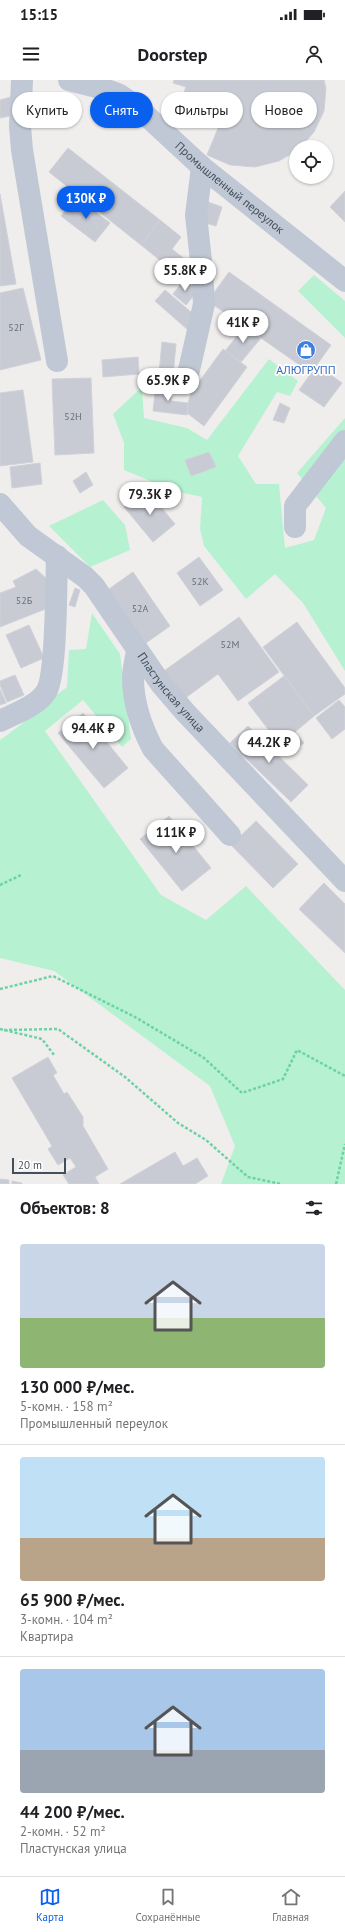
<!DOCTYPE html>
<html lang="ru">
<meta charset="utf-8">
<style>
body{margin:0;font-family:"PT Sans",sans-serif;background:#f2f2f2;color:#202124;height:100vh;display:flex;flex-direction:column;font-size:15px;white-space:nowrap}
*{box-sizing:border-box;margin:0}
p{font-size:13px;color:#757577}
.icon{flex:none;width:22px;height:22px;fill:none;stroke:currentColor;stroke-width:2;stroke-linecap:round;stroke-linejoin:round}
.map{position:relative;height:1104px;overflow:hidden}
.panel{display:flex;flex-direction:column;background:#fff;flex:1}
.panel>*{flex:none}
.top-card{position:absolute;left:12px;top:12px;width:321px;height:36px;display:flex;gap:8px}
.fabs{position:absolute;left:289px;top:60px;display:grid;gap:8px}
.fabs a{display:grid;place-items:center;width:44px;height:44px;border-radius:50%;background:#fff;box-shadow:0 1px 3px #0004;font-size:20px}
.scale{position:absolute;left:12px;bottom:10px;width:54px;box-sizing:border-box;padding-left:4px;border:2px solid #444f5c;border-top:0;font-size:11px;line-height:14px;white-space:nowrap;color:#444f5c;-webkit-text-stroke:3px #fff;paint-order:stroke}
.price{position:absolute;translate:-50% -34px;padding:0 9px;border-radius:14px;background:#fff;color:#222;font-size:13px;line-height:26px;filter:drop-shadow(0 1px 2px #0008)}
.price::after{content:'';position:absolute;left:50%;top:24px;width:12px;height:9px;margin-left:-6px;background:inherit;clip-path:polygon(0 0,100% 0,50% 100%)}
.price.current{background:#0960ee;color:#fff}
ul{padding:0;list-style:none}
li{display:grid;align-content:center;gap:8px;height:212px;padding:0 20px}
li+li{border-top:1px solid #e0e0e0}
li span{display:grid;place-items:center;height:124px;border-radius:4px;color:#555}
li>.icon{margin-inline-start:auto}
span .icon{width:72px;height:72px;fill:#fffc;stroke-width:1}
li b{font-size:17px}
h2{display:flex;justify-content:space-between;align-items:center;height:48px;padding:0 20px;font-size:17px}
.tag{padding:0 14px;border-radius:18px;background:#fff;box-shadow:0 1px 3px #0004;font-size:14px;line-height:36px}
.tag.current{background:#0960ee;color:#fff}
.status{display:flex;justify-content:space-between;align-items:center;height:28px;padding:0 20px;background:#fff;direction:ltr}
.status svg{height:11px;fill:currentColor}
header{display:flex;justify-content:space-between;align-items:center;height:52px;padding:0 20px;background:#fff;font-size:18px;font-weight:800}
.tabs{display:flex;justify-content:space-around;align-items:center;height:56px;border-top:1px solid #e0e0e0;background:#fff;font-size:11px;color:#757577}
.tabs a{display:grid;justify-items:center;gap:2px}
.tabs .current{color:#0960ee}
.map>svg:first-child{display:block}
.green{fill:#b6f2d1}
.building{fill:#c8cbd3;stroke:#d0d2d9}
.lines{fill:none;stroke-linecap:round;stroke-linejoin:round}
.path{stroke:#6cd3a6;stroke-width:2.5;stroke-dasharray:3 2;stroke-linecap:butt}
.minor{stroke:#bfc8d4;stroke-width:22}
.labels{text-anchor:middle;stroke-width:3.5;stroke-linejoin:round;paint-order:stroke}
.number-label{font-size:10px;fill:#656e7a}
.street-label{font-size:12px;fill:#444f5c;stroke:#fff}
.shop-label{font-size:12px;fill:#366cbe;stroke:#fff}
</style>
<div class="status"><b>15:15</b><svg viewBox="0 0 49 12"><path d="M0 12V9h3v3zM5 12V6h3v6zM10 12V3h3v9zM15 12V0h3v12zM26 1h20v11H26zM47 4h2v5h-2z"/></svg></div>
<header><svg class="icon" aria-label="menu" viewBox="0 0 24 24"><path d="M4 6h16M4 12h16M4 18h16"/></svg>Doorstep<svg class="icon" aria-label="person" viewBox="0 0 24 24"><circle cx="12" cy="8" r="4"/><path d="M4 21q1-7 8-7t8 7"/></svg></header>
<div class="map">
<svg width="345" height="1104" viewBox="0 0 345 1104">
<rect width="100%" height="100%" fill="#f0eded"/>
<g class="green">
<polygon points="314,195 345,221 345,258 298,211"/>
<polygon points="269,279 298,301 290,316 277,312 238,376 256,404 279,404 285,468 314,460 326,428 297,393 345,338 345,591 303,523 275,494 246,519 204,466 200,449 202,417 174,411 124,390 124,363 113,334 142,307 144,338 187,348 207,360"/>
<polygon points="103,420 125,445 130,470 90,487 49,446"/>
<path d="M92 533 120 574 131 659 122 667 83 620 45 651 161 815 206 840 246 806 345 910V1104H221L235 1066 210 1006 54 891 0 878V660C24 644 44 624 67 607L69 570 86 569Z"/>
</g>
<g class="building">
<polygon points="174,0 324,0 326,8 324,31 314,52 301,67 296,67 296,71 279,81 255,87 230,85 207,75 223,36 181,20 186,7 173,3"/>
<polygon points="11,17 15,35 0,38 0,20"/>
<polygon points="68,68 160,140 141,165 49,92"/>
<polygon points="345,111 345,142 330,127"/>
<polygon points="0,114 16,204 0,206"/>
<polygon points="76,117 110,143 95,162 61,136"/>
<polygon points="208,122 222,127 216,146 201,142"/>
<polygon points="160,140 181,157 172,169 192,185 182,198 141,165"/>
<polygon points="229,192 331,265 311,293 208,221"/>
<polygon points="184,200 198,210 186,225 173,214"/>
<polygon points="23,208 41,280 0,290 0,213"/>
<polygon points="165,210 198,238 188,250 155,221"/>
<polygon points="245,246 261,258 241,282 225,271"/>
<polygon points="162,262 176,264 172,306 158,304"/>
<polygon points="223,269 247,287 204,346 187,333 188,323 191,313"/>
<polygon points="138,277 139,294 103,297 102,280"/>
<polygon points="317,285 342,303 324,327 299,310"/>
<polygon points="91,298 94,373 55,375 52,299"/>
<polygon points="156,304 172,306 171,321 188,323 187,335 153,331"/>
<polygon points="23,310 33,382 0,386 0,313"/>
<polygon points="280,323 290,328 284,343 273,340"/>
<polygon points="209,372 216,387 191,396 185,380"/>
<polygon points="40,383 42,404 12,408 10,387"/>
<polygon points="86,392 93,405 80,413 73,401"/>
<polygon points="146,409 175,444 153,462 124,427"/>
<polygon points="199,477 223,510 200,526 177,493"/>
<polygon points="36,489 49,501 48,528 0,547 0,513 16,507 13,501"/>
<polygon points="133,492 170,546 146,563 109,509"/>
<polygon points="75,508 80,510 75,527 69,525"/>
<polygon points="239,537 279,592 238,621 218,594 184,619 164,591"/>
<polygon points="297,542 345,608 345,614 314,636 263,567"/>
<polygon points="29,545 44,578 21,588 6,555"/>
<polygon points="15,595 24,615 7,622 0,605 0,601"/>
<polygon points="284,596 314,636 295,652 304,663 287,674 248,623"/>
<polygon points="0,609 6,623 0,625"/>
<polygon points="339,620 345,627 345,649 332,659 316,638"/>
<polygon points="83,633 128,688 104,708 58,653"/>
<polygon points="248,646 308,705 291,722 230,663"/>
<polygon points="169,736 211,788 182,811 140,759"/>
<polygon points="256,741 298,784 273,808 231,765"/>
<polygon points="324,803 345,824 345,873 299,829"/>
<polygon points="48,977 57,993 53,995 64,1014 67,1012 83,1037 83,1046 108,1089 95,1097 99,1104 69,1104 63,1095 76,1087 70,1078 58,1085 48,1069 52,1066 12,998"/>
<polygon points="175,1072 183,1086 197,1078 208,1096 195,1104 120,1104"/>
<polygon points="0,1099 9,1100 9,1104 0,1104"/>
<polygon points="12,1101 22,1103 22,1104 12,1104"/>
</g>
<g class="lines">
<g class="path">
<polyline points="0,805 21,795"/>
<polyline points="0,909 53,896 135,937 204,978 242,1013 283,999 297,970 345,996"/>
<polyline points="0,949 42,959 54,975"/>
<polyline points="4,950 58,949 125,997 178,1043 206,1060 248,1097 281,1104"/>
<polyline points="336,1104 345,1064"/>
</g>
<g class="minor">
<polyline points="22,0 20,46 22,70 57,281"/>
<path id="s1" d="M69 0 101 8 118 14 136 26 202 87 345 201"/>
<polyline points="189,290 204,224 202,190 196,135 202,87"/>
<path id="s2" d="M0 424 28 456 85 497 94 506 161 604 185 632 345 801"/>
<polyline points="295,447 295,426 345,361"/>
<path d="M137 570C136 579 133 589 133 598 133 622 142 648 153 669L230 755"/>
<path d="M0 641C15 633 36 627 46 612 57 596 56 501 57 476"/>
</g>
</g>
<defs>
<symbol id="shop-disc" viewBox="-11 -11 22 22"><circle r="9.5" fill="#3f7fe0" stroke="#fff"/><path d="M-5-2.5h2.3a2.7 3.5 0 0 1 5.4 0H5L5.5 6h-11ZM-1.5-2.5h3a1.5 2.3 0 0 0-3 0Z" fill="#fff"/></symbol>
</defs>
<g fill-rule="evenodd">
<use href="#shop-disc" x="295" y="259" width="22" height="22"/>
</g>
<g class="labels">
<g class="number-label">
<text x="16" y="251">52Г</text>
<text x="73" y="340">52Н</text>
<text x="200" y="505">52К</text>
<text x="24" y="524">52Б</text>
<text x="140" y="532">52А</text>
<text x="230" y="568">52М</text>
</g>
<g class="street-label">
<text dy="4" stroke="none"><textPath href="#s1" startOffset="197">Промышленный переулок</textPath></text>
<text dy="4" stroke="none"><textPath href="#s2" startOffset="257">Пластунская улица</textPath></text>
</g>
<g class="shop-label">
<text x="306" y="294">АЛЮГРУПП</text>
</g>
</g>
</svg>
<div class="fabs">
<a><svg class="icon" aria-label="locate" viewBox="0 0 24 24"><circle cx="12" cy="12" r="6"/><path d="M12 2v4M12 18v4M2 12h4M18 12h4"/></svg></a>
</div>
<div class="scale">20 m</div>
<b class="price current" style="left:86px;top:140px">130K ₽</b>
<b class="price" style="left:185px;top:212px">55.8K ₽</b>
<b class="price" style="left:243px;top:264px">41K ₽</b>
<b class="price" style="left:168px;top:322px">65.9K ₽</b>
<b class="price" style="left:150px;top:436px">79.3K ₽</b>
<b class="price" style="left:93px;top:670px">94.4K ₽</b>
<b class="price" style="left:269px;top:684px">44.2K ₽</b>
<b class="price" style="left:176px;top:774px">111K ₽</b>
<div class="top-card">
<a class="tag">Купить</a>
<a class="tag current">Снять</a>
<a class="tag">Фильтры</a>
<a class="tag">Новое</a>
</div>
</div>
<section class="panel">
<h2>Объектов: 8<svg class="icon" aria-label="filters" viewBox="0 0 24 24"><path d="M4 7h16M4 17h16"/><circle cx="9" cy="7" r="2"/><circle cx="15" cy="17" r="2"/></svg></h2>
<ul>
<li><span style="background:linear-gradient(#c9d6e8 60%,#8fb573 0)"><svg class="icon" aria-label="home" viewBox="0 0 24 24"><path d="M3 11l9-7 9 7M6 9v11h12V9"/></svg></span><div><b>130 000 ₽/мес.</b><p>5-комн. · 158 m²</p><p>Промышленный переулок</p></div></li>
<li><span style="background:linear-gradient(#bfe0f5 65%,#b9a48a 0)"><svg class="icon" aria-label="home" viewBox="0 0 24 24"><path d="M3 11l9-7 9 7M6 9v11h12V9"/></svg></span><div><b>65 900 ₽/мес.</b><p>3-комн. · 104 m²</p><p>Квартира</p></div></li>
<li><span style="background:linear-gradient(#a9c7e8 65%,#9aa5b1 0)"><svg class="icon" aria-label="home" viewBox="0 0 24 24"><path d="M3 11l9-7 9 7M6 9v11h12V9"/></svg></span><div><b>44 200 ₽/мес.</b><p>2-комн. · 52 m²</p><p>Пластунская улица</p></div></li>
</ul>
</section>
<nav class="tabs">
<a class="current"><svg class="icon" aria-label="map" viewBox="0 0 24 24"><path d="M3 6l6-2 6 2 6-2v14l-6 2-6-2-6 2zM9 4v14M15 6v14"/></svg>Карта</a>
<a><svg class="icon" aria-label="saved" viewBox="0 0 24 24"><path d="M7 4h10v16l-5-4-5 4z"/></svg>Сохранённые</a>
<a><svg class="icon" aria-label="home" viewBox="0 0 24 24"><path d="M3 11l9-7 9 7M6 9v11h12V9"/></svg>Главная</a>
</nav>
